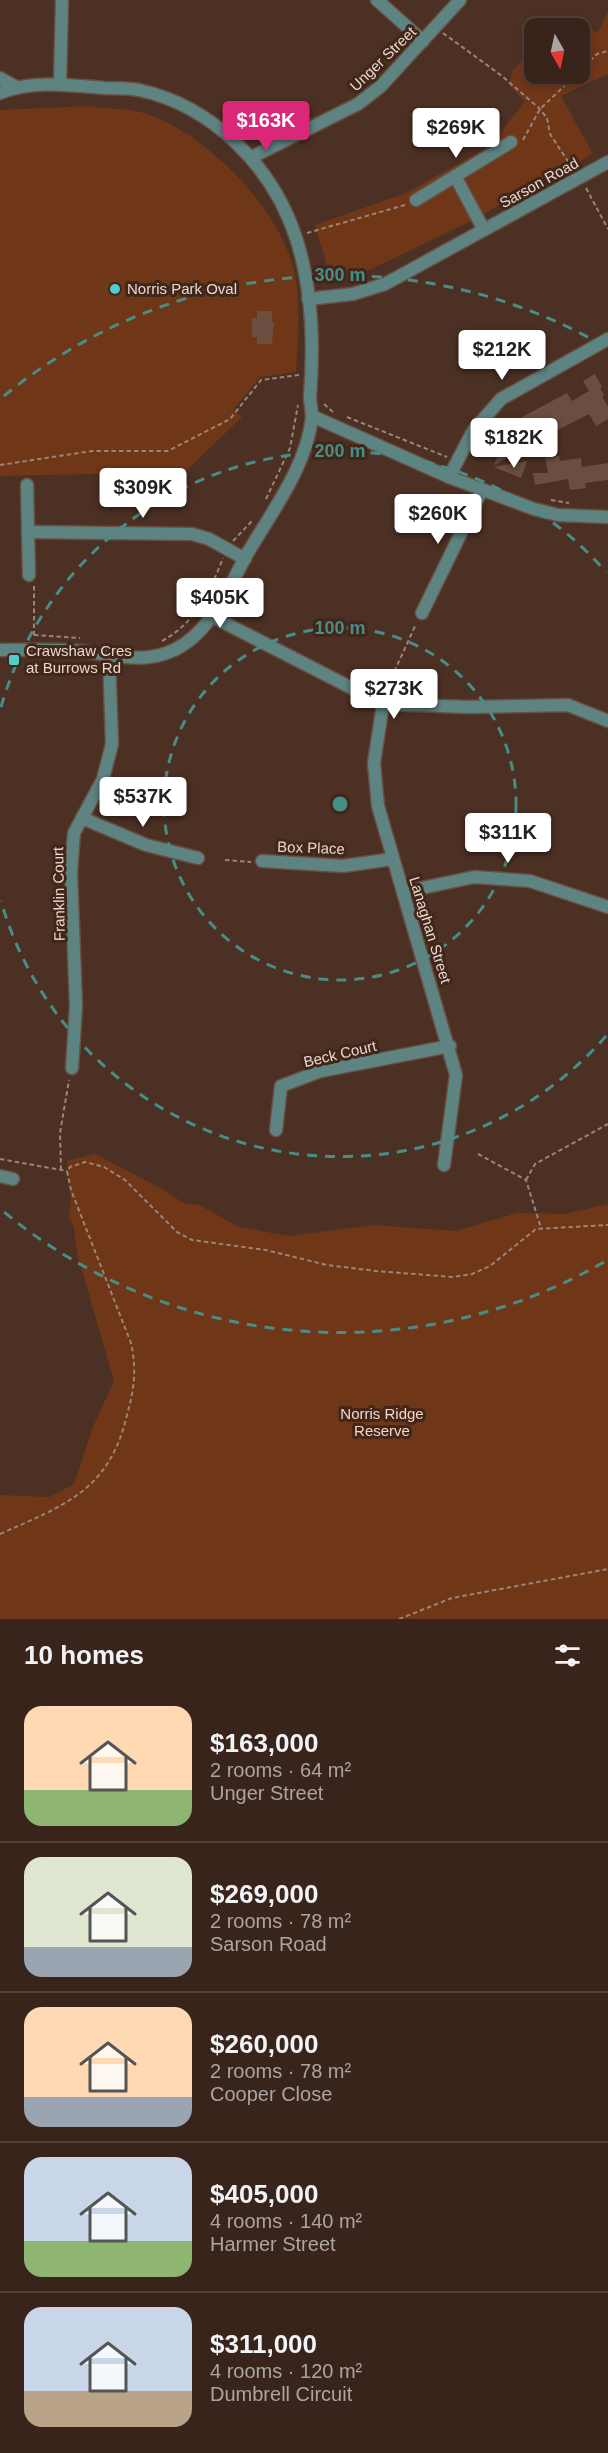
<!DOCTYPE html>
<meta charset="utf-8">
<style>
body{margin:0;font-family:Helvetica,sans-serif;background:#443028;color:#f1f3f6;height:100vh;display:flex;flex-direction:column;font-size:22px;white-space:nowrap}
*{box-sizing:border-box;margin:0}
p{font-size:20px;color:#aba4a3}
.icon{flex:none;width:33px;height:33px;fill:none;stroke:currentColor;stroke-width:2;stroke-linecap:round;stroke-linejoin:round}
.map{position:relative;height:1619px;overflow:hidden}
.side{display:flex;flex-direction:column;background:#39241b;flex:1}
.side>*{flex:none}
.needle{width:39px;rotate:171deg}
.controls{position:absolute;left:524px;top:18px;display:grid;gap:12px}
.controls a{display:grid;place-items:center;width:66px;height:66px;border-radius:12px;background:#39241b;box-shadow:0 3px 9px #0003,0 0 0 2px #53413a;font-size:30px}
.price{position:absolute;translate:-50% -51px;padding:0 14px;border-radius:6px;background:#fff;color:#222;font-size:20px;line-height:39px;filter:drop-shadow(0 2px 3px #0008)}
.price::after{content:'';position:absolute;left:50%;top:36px;width:18px;height:14px;margin-left:-9px;background:inherit;clip-path:polygon(0 0,100% 0,50% 100%)}
.price.active{background:#db2777;color:#fff}
ul{padding:0;list-style:none}
li{display:flex;align-items:center;gap:18px;height:150px;padding:0 24px}
li+li{border-top:2px solid #53413a}
li span{display:grid;place-items:center;flex:none;width:168px;height:120px;border-radius:18px;color:#555}
li>.icon{margin-inline-start:auto}
span .icon{width:72px;height:72px;fill:#fffc;stroke-width:1}
li b{font-size:26px}
h2{display:flex;justify-content:space-between;align-items:center;height:72px;padding:0 24px;font-size:26px}
.map>svg:first-child{display:block}
.green{fill:#703618}
.building{fill:#6c4e41}
.lines{fill:none;stroke-linecap:round;stroke-linejoin:round}
.minor-casing{stroke:#684e43;stroke-width:15}
.tertiary-casing{stroke:#684e43;stroke-width:15}
.path{stroke:#9b847a;stroke-width:2;stroke-dasharray:4.5 3;stroke-linecap:butt}
.minor{stroke:#5e8482;stroke-width:12}
.tertiary{stroke:#5e8482;stroke-width:12}
.ring{fill:none;stroke:#468e86;stroke-width:3;stroke-dasharray:10 8}
.poi-dot{fill:#53cdca;stroke:#41261a;stroke-width:2}
.labels{text-anchor:middle;stroke-width:6;stroke-linejoin:round;paint-order:stroke}
.street-label{font-size:15px;fill:#e9d7cf;stroke:#41261a}
.poi-label{font-size:15px;fill:#e9d7cf;stroke:#41261a;text-anchor:start}
.park-label{font-size:15px;fill:#fad3c2;stroke:#41261a}
.centre{fill:#468e86;stroke:#41261a;stroke-width:3}
.ring-label{font-size:18px;text-anchor:middle;font-weight:bold;fill:#468e86;stroke:#41261a;stroke-width:6;stroke-linejoin:round;paint-order:stroke}
</style>
<div class="map">
<svg width="608" height="1619" viewBox="0 0 608 1619">
<rect width="100%" height="100%" fill="#4c3024"/>
<g class="green">
<polygon points="608,12 608,74 561,96 593,154 463,225 357,276 343,279 329,273 315,225 406,193 490,146 525,101 509,85 512,72 534,46 534,74 579,74 579,28 549,28 554,23 598,32"/>
<path d="M88 106C106 109 129 108 147 114 204 133 275 204 292 263 302 298 298 336 296 372L260 377 233 410 242 417 185 472 0 476V110Z"/>
<polygon points="95,1154 164,1190 183,1203 199,1205 239,1227 289,1236 373,1225 456,1231 517,1213 565,1214 608,1204 608,1619 0,1619 0,1495 50,1497 74,1484 92,1429 114,1381 77,1253 74,1228 69,1216 71,1199 67,1161"/>
</g>
<g class="building">
<polygon points="257,311 272,311 272,322 274,322 272,344 257,344 257,337 252,337 252,318 257,318"/>
<polygon points="595,374 602,387 600,388 604,395 602,396 608,407 608,419 596,426 589,414 542,438 540,429 531,436 525,427 521,440 511,423 567,393 572,401 589,391 583,381"/>
<polygon points="505,438 519,444 516,453 494,465"/>
<polygon points="559,456 560,461 581,458 582,467 608,463 608,480 585,483 586,488 570,490 568,479 535,485 533,473 548,473 545,458"/>
<polygon points="527,461 521,478 494,467"/>
</g>
<g class="lines">
<defs>
<g id="minor">
<polyline points="377,0 423,41"/>
<polyline points="60,84 62,0"/>
<polyline points="252,157 358,104 381,86 460,0"/>
<polyline points="455,176 484,230"/>
<polyline points="416,200 511,142"/>
<polyline points="308,299 353,294 385,284 608,162"/>
<polyline points="449,477 473,431 501,399 608,339"/>
<polyline points="27,485 29,575"/>
<polyline points="28,532 192,534 209,539 245,559"/>
<polyline points="422,613 482,490"/>
<polyline points="211,616 383,704 469,707 568,705 608,721"/>
<polyline points="383,704 374,763 378,806 456,1075 444,1165"/>
<polyline points="82,818 146,845 198,858"/>
<polyline points="262,861 343,866 393,859"/>
<polyline points="403,892 474,877 530,881 608,907"/>
<polyline points="72,1068 76,1006 71,872 74,833 103,779 112,744 109,656"/>
<polyline points="276,1130 281,1086 321,1071 450,1046"/>
<polyline points="0,1176 13,1179"/>
</g>
<g id="tertiary">
<polyline points="0,78 16,87"/>
<path d="M0 93C33 80 69 85 104 88 115 88 128 88 139 90 213 106 273 167 296 238 312 287 314 346 310 397 310 403 312 410 312 417 307 467 270 514 246 556 228 589 210 633 174 650 143 665 112 654 80 651 54 649 27 650 0 650"/>
<polyline points="312,416 449,477 534,509 558,515 608,517"/>
</g>
</defs>
<use href="#minor" class="minor-casing"/>
<use href="#tertiary" class="tertiary-casing"/>
<g class="path">
<polyline points="443,33 502,76 540,109 547,118 550,134 573,169"/>
<polyline points="579,71 597,54 608,51"/>
<polyline points="523,140 540,109 577,74"/>
<polyline points="586,188 608,229"/>
<polyline points="307,233 405,205"/>
<polyline points="324,404 333,412"/>
<polyline points="347,417 447,457"/>
<polyline points="0,465 92,451 168,451 230,419 261,380 299,375"/>
<polyline points="266,499 290,448 298,405"/>
<polyline points="551,500 569,503"/>
<polyline points="233,541 252,521"/>
<polyline points="34,586 34,635"/>
<polyline points="34,635 80,638"/>
<path d="M162 641C195 623 210 592 223 558"/>
<polyline points="385,692 416,624"/>
<polyline points="225,860 251,862"/>
<polyline points="478,1154 526,1180 541,1228"/>
<polyline points="0,1159 67,1171"/>
<polyline points="61,1170 60,1133 69,1080"/>
<polyline points="526,1180 535,1164 608,1124"/>
<path d="M0 1534C65 1505 109 1491 127 1415 134 1390 137 1370 131 1343L71 1190 67 1171 70 1167 85 1162 104 1167 125 1180 177 1232 192 1240 266 1250 327 1265 376 1271 453 1277 472 1274 490 1266 536 1229 608 1225"/>
<polyline points="399,1619 452,1598 608,1569"/>
</g>
<use href="#minor" class="minor"/>
<use href="#tertiary" class="tertiary"/>
</g>
<g class="ring">
<circle cx="340" cy="804" r="176"/>
<path d="M606 1036A353 353 0 0 1 1 901M1 707A353 353 0 0 1 606 572"/>
<path d="M604 1262A529 529 0 0 1 4 1212M4 396A529 529 0 0 1 604 346"/>
</g>
<g class="poi-dot">
<circle cx="115" cy="289" r="6"/>
<rect x="8" y="654" width="12" height="12" rx="3"/>
</g>
<g class="labels">
<g class="street-label">
<text transform="translate(383 59) rotate(-44)" y="5">Unger Street</text>
<text transform="translate(539 183) rotate(-29)" y="5">Sarson Road</text>
<text transform="translate(311 848) rotate(2)" y="5">Box Place</text>
<text transform="translate(59 894) rotate(-91)" y="5">Franklin Court</text>
<text transform="translate(430 930) rotate(73)" y="5">Lanaghan Street</text>
<text transform="translate(340 1054) rotate(-13)" y="5">Beck Court</text>
</g>
<g class="poi-label">
<text x="127" y="294">Norris Park Oval</text>
<text x="26" y="656">Crawshaw Cres<tspan x="26" dy="17">at Burrows Rd</tspan></text>
</g>
<g class="park-label">
<text x="382" y="1419">Norris Ridge<tspan x="382" dy="17">Reserve</tspan></text>
</g>
</g>
<circle cx="340" cy="804" r="9" class="centre"/>
<g class="ring-label">
<text x="340" y="281">300 m</text>
<text x="340" y="457">200 m</text>
<text x="340" y="634">100 m</text>
</g>
</svg>
<div class="controls">
<a><svg class="needle" viewBox="-14 -14 28 28"><path d="M0-13l5 13h-10z" fill="#e53935"/><path d="M0 13l5-13h-10z" fill="#aba4a3"/></svg></a>
</div>
<b class="price active" style="left:266px;top:152px">$163K</b>
<b class="price" style="left:456px;top:159px">$269K</b>
<b class="price" style="left:502px;top:381px">$212K</b>
<b class="price" style="left:514px;top:469px">$182K</b>
<b class="price" style="left:143px;top:519px">$309K</b>
<b class="price" style="left:438px;top:545px">$260K</b>
<b class="price" style="left:220px;top:629px">$405K</b>
<b class="price" style="left:394px;top:720px">$273K</b>
<b class="price" style="left:143px;top:828px">$537K</b>
<b class="price" style="left:508px;top:864px">$311K</b>
</div>
<section class="side">
<h2>10 homes<svg class="icon" aria-label="filters" viewBox="0 0 24 24"><path d="M4 7h16M4 17h16"/><circle cx="9" cy="7" r="2"/><circle cx="15" cy="17" r="2"/></svg></h2>
<ul>
<li><span style="background:linear-gradient(#ffd9b3 70%,#8fb573 0)"><svg class="icon" aria-label="home" viewBox="0 0 24 24"><path d="M3 11l9-7 9 7M6 9v11h12V9"/></svg></span><div><b>$163,000</b><p>2 rooms · 64 m²</p><p>Unger Street</p></div></li>
<li><span style="background:linear-gradient(#dfe7d0 75%,#9aa5b1 0)"><svg class="icon" aria-label="home" viewBox="0 0 24 24"><path d="M3 11l9-7 9 7M6 9v11h12V9"/></svg></span><div><b>$269,000</b><p>2 rooms · 78 m²</p><p>Sarson Road</p></div></li>
<li><span style="background:linear-gradient(#ffd9b3 75%,#9aa5b1 0)"><svg class="icon" aria-label="home" viewBox="0 0 24 24"><path d="M3 11l9-7 9 7M6 9v11h12V9"/></svg></span><div><b>$260,000</b><p>2 rooms · 78 m²</p><p>Cooper Close</p></div></li>
<li><span style="background:linear-gradient(#c9d6e8 70%,#8fb573 0)"><svg class="icon" aria-label="home" viewBox="0 0 24 24"><path d="M3 11l9-7 9 7M6 9v11h12V9"/></svg></span><div><b>$405,000</b><p>4 rooms · 140 m²</p><p>Harmer Street</p></div></li>
<li><span style="background:linear-gradient(#c9d6e8 70%,#b9a48a 0)"><svg class="icon" aria-label="home" viewBox="0 0 24 24"><path d="M3 11l9-7 9 7M6 9v11h12V9"/></svg></span><div><b>$311,000</b><p>4 rooms · 120 m²</p><p>Dumbrell Circuit</p></div></li>
</ul>
</section>
